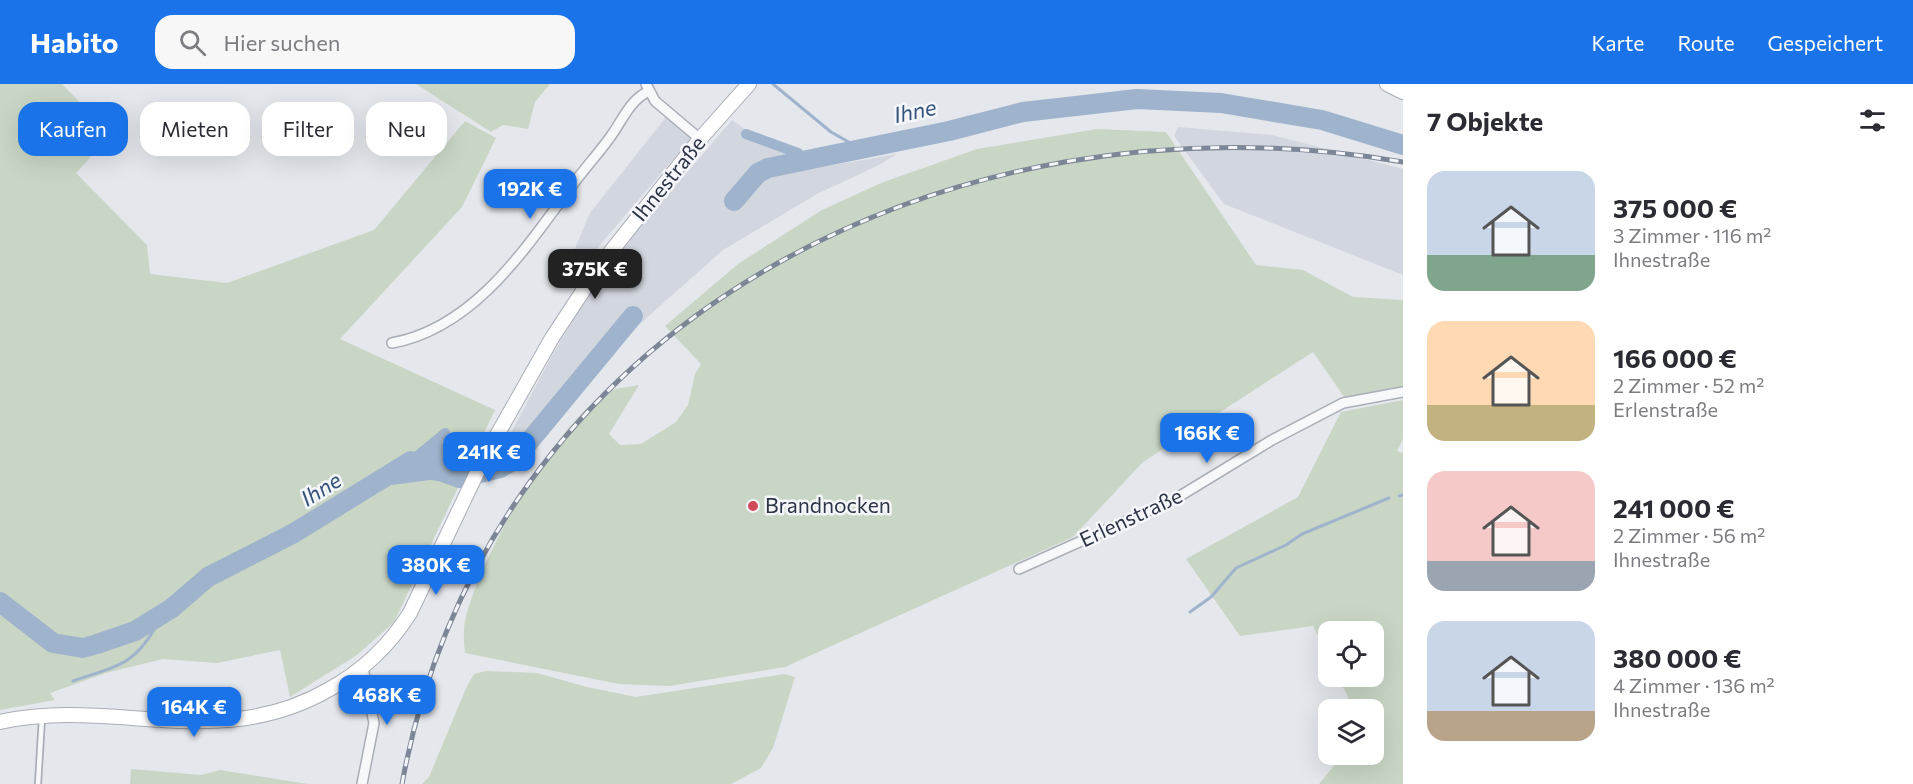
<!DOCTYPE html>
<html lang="de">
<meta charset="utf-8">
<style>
body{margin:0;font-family:Commissioner,sans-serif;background:#f7f7f7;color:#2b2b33;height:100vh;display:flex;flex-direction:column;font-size:22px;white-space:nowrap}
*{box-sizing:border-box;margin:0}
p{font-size:20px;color:#7c7c81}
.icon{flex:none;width:33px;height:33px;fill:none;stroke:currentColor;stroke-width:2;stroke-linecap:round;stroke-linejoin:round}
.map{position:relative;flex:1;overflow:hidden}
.side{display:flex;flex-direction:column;background:#fff;width:510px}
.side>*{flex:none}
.hud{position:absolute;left:18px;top:18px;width:570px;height:54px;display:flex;gap:12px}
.buttons{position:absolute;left:1318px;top:537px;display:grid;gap:12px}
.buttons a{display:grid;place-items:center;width:66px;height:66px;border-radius:12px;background:#fff;box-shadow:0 6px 24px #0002;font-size:30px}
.price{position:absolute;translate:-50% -51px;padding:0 14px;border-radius:12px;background:#1a73e8;color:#fff;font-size:20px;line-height:39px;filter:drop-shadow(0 2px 3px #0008)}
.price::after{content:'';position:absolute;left:50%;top:36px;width:18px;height:14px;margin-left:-9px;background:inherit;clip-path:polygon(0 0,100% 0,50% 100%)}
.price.on{background:#222;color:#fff}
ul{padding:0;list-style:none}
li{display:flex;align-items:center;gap:18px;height:150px;padding:0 24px}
li span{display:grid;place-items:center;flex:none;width:168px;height:120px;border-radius:18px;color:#555}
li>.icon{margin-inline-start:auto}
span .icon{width:72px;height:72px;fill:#fffc;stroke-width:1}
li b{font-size:26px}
h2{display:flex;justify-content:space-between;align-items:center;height:72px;padding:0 24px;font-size:26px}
.tag{padding:0 21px;border-radius:18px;background:#fff;box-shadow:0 6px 24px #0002;font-size:21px;line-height:54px}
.tag.on{background:#1a73e8;color:#fff}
header{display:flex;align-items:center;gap:36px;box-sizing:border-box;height:84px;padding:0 30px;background:#1a73e8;color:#fff}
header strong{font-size:28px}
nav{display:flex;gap:33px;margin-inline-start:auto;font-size:21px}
.search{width:420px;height:54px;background:#f7f7f7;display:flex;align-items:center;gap:15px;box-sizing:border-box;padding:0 21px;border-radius:18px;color:#7c7c81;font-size:22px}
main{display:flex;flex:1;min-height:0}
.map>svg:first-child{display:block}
.built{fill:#d2d6de}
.green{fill:#c9d6c5}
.water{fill:#9fb4cc}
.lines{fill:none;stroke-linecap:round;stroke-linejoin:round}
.stream{stroke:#9fb4cc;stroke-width:3}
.canal{stroke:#9fb4cc;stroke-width:10}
.river{stroke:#9fb4cc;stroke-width:20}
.lane-casing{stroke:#a9aeb7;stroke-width:8}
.street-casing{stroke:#a9aeb7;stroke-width:12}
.secondary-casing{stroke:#a9aeb7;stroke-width:16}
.lane{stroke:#f7f8fa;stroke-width:4.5}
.street{stroke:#f7f8fa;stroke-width:9}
.secondary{stroke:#fff;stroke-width:14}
.rail-casing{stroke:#7d8696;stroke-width:5}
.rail{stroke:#f4f6f9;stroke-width:3;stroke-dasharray:9;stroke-linecap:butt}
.poi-dot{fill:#d1495b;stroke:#f4f6f9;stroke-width:2}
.labels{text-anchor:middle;stroke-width:5;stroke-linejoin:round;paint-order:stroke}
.street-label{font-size:21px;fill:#2b3445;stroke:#f4f6f9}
.poi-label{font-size:21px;fill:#2b3445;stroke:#f4f6f9;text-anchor:start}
.water-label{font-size:22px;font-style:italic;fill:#34527a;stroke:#f4f6f9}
</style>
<header>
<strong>Habito</strong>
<div class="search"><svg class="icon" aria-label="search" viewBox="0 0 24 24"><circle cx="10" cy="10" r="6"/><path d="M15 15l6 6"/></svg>Hier suchen</div>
<nav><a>Karte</a><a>Route</a><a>Gespeichert</a></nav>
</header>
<main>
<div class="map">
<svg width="1403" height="700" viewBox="0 0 1403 700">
<rect width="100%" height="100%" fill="#e4e7ec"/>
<g class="built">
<polygon points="667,32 692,53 587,176 574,167 590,129"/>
<polygon points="732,36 746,46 745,52 793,71 800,84 810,81 812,85 897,70 877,82 817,110 723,166 634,245 618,235 519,356 498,373 554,268 581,224 629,156"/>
<polygon points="1178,43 1272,51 1403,85 1403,191 1224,120 1174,52"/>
</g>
<g class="green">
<polygon points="0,0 62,0 111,51 76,89 147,161 150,190 227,199 374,146 465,37 496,54 462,123 340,255 495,326 394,538 357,571 290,613 280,566 217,579 163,575 106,589 50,609 55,616 0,626"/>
<polygon points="416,0 550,0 535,18 528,45 503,41 491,48"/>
<path d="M1097 45 1166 48 1256 181 1303 186 1353 213 1403 216V304L1347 317 1313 268 1143 378 1073 453 785 583 669 602 619 600 465 569C464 559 463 547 465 537 478 477 553 344 604 310 612 304 629 303 639 301L609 350 620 361 641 360 676 338 688 321 695 290 701 280 665 242 738 180 822 126 881 99 977 65Z"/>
<polygon points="1403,316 1403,355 1397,367 1403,369 1403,700 1319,700 1343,671 1374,670 1374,626 1354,625 1338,593 1374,592 1374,548 1329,548 1329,574 1313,542 1240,552 1186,475 1298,413 1341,328"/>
<polygon points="486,587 537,589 587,603 636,613 785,590 795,593 773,664 761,684 731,700 422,700 429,693 467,602 474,590"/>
<polygon points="131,685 201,691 220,686 308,700 130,700"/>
</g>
<polygon class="water" points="441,358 451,366 464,385 457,399 430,396 392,401 396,394"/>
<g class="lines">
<g class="stream">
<polyline points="773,0 831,48 861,65"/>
<polyline points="1399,412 1403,411"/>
<polyline points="1190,528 1211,513 1236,484 1286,461 1302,450 1389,414"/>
<path d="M73 597C113 583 133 583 155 544L152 536"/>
</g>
<g class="canal">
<polyline points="746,50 798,69 804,76"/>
<polyline points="411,377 445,349"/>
</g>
<g class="river">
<polyline points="734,117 758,89 768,84 949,47 1023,28 1137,15 1221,19 1322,36 1403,61"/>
<polyline points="0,518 53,559 83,564 97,560 135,547 172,524 208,493 294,449 411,377 460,394 500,384 514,376 633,232"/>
</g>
<defs>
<polyline id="lane" points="38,700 42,634"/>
<g id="street">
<polyline points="646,0 655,17 700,55"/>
<path d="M392 259C474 244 525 165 571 103 584 85 599 69 611 52 623 35 630 16 649 7"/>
<polyline points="1019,485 1175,415 1272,356 1343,319 1403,308"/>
<polyline points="362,700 374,639 363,584"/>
</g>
<g id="secondary">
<polyline points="1387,0 1403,8"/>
<path d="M0 638C114 613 217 669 328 606 363 587 389 562 410 529L484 374 552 254 598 184 700 55 749 0"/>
</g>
</defs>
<use href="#lane" class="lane-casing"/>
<use href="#street" class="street-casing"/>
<use href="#secondary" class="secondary-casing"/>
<use href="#lane" class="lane"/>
<use href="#street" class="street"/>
<use href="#secondary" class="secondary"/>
<defs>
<path id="rail" d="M402 700C486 241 947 0 1403 78"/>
</defs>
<use href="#rail" class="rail-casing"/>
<use href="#rail" class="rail"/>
</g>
<circle class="poi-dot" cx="753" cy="422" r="6"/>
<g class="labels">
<g class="street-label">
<text transform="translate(669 95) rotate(-51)" y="7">Ihnestraße</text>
<text transform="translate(1131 434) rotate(-25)" y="7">Erlenstraße</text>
</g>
<g class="poi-label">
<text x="765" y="429">Brandnocken</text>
</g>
<g class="water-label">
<text transform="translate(915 27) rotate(-12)" y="8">Ihne</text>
<text transform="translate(321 405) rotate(-32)" y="8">Ihne</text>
</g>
</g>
</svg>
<div class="buttons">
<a><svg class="icon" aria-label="locate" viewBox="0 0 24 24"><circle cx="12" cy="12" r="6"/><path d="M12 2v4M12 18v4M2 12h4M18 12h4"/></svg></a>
<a><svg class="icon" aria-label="layers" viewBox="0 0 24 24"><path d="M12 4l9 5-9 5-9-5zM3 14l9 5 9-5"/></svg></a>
</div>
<b class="price" style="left:530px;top:136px">192K €</b>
<b class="price on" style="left:595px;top:216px">375K €</b>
<b class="price" style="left:1207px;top:380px">166K €</b>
<b class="price" style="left:489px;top:399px">241K €</b>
<b class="price" style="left:436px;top:512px">380K €</b>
<b class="price" style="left:387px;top:642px">468K €</b>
<b class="price" style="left:194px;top:654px">164K €</b>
<div class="hud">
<a class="tag on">Kaufen</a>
<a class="tag">Mieten</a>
<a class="tag">Filter</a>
<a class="tag">Neu</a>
</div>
</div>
<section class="side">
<h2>7 Objekte<svg class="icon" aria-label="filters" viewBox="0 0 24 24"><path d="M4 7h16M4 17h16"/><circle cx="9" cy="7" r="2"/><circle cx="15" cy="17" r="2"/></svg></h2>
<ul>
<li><span style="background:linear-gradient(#c9d6e8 70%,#7fa58c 0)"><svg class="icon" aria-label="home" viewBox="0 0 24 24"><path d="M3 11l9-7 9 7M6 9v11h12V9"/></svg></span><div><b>375 000 €</b><p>3 Zimmer · 116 m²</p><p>Ihnestraße</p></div></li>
<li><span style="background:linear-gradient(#ffd9b3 70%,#c2b280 0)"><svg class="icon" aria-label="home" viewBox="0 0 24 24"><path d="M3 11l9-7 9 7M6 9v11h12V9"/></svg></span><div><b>166 000 €</b><p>2 Zimmer · 52 m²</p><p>Erlenstraße</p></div></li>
<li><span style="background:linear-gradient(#f6c9c9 75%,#9aa5b1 0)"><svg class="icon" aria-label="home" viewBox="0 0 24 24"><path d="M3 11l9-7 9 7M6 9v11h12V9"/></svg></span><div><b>241 000 €</b><p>2 Zimmer · 56 m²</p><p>Ihnestraße</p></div></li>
<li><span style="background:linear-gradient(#c9d6e8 75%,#b9a48a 0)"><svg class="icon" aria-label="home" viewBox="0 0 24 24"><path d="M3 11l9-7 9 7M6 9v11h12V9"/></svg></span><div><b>380 000 €</b><p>4 Zimmer · 136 m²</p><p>Ihnestraße</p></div></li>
</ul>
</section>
</main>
